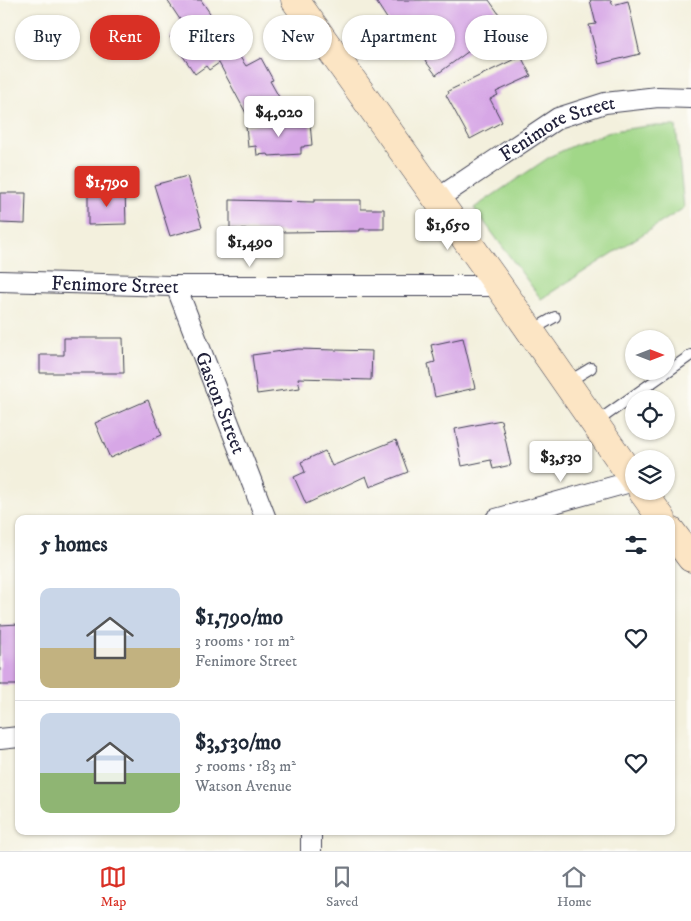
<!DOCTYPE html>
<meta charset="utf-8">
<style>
body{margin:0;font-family:"IM FELL DW Pica",serif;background:#f6f6f7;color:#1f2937;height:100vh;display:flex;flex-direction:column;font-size:19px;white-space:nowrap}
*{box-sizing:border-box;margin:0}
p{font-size:16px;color:#747a83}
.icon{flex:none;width:28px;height:28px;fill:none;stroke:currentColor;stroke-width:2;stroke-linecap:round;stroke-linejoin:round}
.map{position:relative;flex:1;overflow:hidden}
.drawer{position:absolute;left:15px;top:515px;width:660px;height:320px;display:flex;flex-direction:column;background:#fff;border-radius:10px;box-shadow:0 1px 4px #0004}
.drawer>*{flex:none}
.top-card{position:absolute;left:15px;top:15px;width:661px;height:45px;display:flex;gap:10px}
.needle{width:32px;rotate:90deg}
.fabs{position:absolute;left:625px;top:330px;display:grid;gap:10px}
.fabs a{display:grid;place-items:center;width:50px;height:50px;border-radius:50%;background:#fff;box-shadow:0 1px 4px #0004;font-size:25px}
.price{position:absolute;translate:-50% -42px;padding:0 11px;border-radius:5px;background:#fff;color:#222;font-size:16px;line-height:32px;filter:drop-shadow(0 1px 2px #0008)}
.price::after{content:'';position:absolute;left:50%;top:30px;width:15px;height:11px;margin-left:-8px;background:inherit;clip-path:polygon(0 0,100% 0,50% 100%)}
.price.current{background:#d93025;color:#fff}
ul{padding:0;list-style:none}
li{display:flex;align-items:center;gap:15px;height:125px;padding:0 25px}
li+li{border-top:1px solid #e0e1e3}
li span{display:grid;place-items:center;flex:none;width:140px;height:100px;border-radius:10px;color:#555}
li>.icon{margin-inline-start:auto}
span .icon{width:60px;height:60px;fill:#fffc;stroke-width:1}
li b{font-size:21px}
h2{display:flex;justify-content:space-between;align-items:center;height:60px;padding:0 25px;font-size:21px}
.chip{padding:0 18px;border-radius:22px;background:#fff;box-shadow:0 1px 4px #0004;font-size:18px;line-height:45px}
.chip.current{background:#d93025;color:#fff}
.tab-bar{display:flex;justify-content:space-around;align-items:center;height:70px;border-top:1px solid #e0e1e3;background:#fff;font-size:14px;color:#747a83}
.tab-bar a{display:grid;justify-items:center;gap:2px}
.tab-bar .current{color:#d93025}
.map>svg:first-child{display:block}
.green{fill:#a1d788;stroke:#627c62}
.building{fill:#d7a7e6}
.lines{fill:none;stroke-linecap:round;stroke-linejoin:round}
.service-casing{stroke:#414153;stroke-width:12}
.minor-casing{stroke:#414153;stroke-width:22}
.secondary-casing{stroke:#414153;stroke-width:29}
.service{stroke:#fff;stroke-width:10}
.minor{stroke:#fff;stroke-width:20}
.secondary{stroke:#fce5c4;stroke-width:28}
.labels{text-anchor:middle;stroke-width:4;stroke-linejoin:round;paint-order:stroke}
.street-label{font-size:20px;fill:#22223b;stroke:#fdfcf7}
</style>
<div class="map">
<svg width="691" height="851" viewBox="0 0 691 851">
<rect width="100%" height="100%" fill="#fdfcf7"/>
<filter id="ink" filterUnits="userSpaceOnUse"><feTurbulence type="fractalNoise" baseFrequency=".02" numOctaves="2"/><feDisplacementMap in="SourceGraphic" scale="10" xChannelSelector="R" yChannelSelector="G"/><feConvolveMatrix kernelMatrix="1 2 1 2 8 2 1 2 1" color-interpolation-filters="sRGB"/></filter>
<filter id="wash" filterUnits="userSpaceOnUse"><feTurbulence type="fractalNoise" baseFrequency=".0096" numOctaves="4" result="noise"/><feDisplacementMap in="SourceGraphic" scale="20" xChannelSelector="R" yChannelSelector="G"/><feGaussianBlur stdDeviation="1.12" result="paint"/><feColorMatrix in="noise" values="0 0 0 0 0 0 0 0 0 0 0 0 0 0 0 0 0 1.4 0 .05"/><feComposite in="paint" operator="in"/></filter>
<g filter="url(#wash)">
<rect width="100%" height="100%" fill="#f3f0dd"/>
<polygon class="green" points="647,126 676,126 684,208 541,299 474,208 551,156 579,143 613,131"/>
<g id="blocks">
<g class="building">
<polygon points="167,0 201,0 246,66 261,58 273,80 270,81 279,97 247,115 219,63 209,70 206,66 195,74 170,37 185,27"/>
<polygon points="375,0 489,0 506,24 436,75 402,30 397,34"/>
<polygon points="590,0 611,0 613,5 628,1 640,54 599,64 589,25 596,24"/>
<polygon points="56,17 60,41 32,45 29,21"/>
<polygon points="521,56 531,76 496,92 498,95 490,99 502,122 470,139 446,95 449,93 448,91"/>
<polygon points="302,121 302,124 310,123 312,145 304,146 304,147 301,147 301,154 269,156 268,154 257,155 256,146 248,147 246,126"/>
<polygon points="187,176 202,227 170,236 154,185"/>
<polygon points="125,190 126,224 88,225 88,191"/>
<polygon points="0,193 26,193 25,224 0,223"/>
<polygon points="230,200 314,202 314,200 361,200 361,209 384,209 384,229 360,229 360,231 286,232 230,229"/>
<polygon points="64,338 123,338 124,373 40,373 40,355 64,355"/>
<polygon points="463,338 475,388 435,397 428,364 435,362 431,345"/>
<polygon points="298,349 372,351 371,380 298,378 300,388 257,394 252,355"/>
<polygon points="148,400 162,435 110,458 95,423"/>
<polygon points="501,420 511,465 493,469 491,460 462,466 455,429"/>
<polygon points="396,440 408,472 370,487 366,476 306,504 294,477 305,472 301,462 325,451 332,466"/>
<polygon points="19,624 19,685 0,685 0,625"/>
</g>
</g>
</g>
<g filter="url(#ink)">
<use href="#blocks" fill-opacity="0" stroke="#414153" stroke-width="1"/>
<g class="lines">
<defs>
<g id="service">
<polyline points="532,330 555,317"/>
<polyline points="566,383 591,368"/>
<polyline points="595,423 691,355"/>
</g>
<g id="minor">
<path id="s1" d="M437 199 558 118 605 103 658 97 691 98"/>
<path id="s2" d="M0 281 171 286H499"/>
<path id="s3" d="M176 286 266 519"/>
<polyline points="496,519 634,481"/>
<polyline points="0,739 19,737"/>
<polyline points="311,831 311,851"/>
</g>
<g id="secondary">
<polyline points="295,0 499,286 634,480"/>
<polyline points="642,491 662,519"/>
<polyline points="671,531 691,558"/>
</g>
</defs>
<use href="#service" class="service-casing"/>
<use href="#minor" class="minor-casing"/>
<use href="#secondary" class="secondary-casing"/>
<use href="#service" class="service"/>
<use href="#minor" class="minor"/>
<use href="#secondary" class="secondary"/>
</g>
</g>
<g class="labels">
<g class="street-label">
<text dy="7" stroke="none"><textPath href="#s1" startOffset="141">Fenimore Street</textPath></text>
<text dy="7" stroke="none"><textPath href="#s2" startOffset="115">Fenimore Street</textPath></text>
<text dy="7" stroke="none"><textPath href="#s3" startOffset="125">Gaston Street</textPath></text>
</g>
</g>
</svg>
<div class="fabs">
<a><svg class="needle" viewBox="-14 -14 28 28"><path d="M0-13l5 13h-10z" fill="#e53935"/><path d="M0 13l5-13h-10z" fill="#747a83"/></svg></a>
<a><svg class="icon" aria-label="locate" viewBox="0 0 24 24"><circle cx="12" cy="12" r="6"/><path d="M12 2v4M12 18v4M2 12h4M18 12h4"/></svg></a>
<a><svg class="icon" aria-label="layers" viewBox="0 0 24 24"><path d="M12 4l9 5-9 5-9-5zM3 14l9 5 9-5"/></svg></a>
</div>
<b class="price" style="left:279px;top:138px">$4,020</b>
<b class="price current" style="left:107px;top:208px">$1,790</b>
<b class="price" style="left:448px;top:251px">$1,650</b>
<b class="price" style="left:250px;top:268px">$1,490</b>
<b class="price" style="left:561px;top:483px">$3,530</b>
<div class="top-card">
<a class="chip">Buy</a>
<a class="chip current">Rent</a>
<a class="chip">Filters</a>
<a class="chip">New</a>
<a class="chip">Apartment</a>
<a class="chip">House</a>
</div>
<section class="drawer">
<h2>5 homes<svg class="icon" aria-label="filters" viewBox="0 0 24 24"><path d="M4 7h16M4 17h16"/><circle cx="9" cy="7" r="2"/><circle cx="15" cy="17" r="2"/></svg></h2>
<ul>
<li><span style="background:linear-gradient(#c9d6e8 60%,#c2b280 0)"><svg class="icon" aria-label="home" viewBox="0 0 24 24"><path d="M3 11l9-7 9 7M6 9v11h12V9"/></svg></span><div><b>$1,790/mo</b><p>3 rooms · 101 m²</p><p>Fenimore Street</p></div><svg class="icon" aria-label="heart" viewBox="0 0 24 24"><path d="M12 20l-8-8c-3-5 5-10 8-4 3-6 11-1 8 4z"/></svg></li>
<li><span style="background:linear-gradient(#c9d6e8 60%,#8fb573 0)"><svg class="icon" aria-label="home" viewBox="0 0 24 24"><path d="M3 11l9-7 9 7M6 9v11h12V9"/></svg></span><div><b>$3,530/mo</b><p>5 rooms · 183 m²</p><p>Watson Avenue</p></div><svg class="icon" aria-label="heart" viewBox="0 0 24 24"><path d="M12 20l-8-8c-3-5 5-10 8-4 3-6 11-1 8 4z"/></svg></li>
</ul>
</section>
</div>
<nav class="tab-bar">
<a class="current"><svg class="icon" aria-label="map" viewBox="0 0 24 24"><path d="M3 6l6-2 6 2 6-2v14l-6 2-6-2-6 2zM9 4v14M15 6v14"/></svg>Map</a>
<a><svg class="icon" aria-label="saved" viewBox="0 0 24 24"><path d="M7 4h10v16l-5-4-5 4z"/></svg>Saved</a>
<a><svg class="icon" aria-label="home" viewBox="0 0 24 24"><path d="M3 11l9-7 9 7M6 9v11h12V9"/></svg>Home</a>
</nav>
